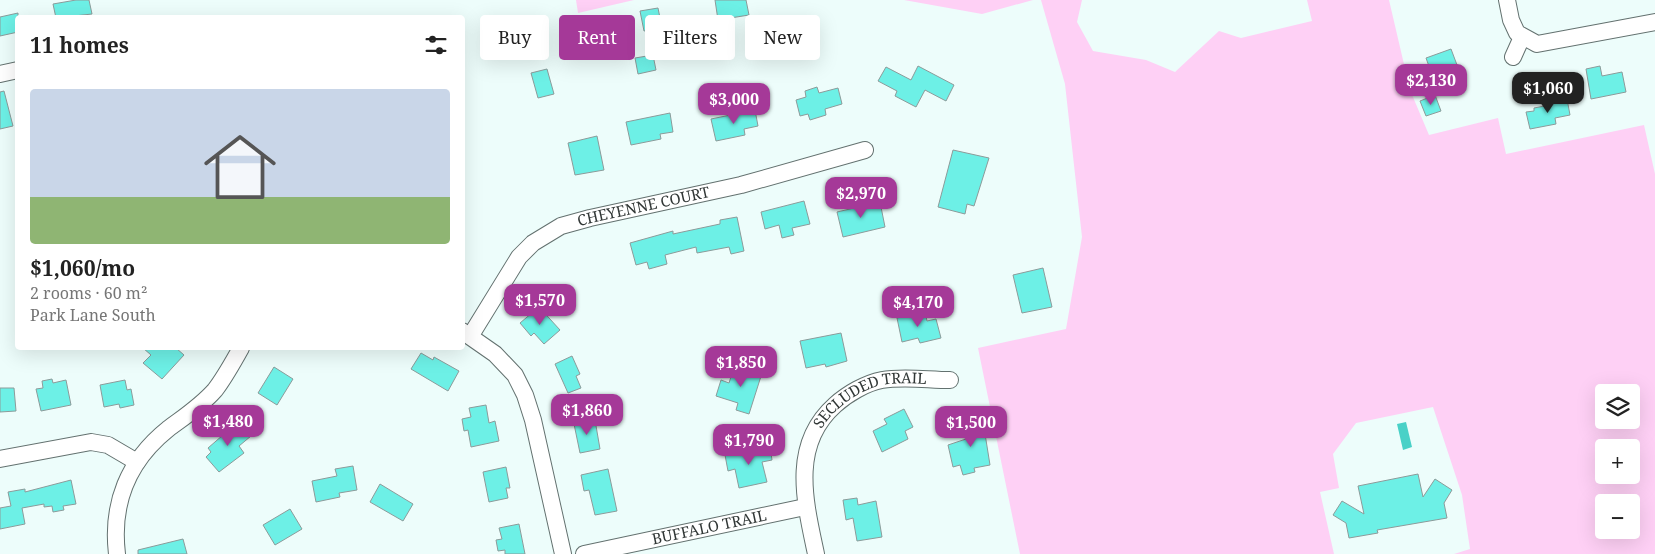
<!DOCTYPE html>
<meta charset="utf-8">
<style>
body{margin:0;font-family:"Noto Serif",serif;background:#f2f2f2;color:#222;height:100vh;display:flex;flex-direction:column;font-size:19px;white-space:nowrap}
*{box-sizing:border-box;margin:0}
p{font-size:16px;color:#767676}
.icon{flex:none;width:28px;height:28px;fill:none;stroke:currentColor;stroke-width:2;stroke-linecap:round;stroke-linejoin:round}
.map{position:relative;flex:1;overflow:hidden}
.panel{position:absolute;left:15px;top:15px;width:450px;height:335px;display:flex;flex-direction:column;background:#fff;border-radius:5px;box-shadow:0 5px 20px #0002}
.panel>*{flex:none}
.hud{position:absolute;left:480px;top:15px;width:475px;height:45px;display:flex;gap:10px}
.fabs{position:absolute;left:1595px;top:384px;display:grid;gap:10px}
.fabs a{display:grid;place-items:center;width:45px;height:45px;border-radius:5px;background:#fff;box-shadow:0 5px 20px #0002;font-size:25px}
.price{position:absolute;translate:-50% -42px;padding:0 11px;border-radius:10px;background:#a53998;color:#fff;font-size:16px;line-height:32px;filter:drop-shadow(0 1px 2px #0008)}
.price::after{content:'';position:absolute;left:50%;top:30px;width:15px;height:11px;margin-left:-8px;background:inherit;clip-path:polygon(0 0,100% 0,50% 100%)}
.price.on{background:#222;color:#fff}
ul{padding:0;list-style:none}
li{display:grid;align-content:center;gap:10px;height:265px;padding:0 15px}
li+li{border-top:1px solid #e0e0e0}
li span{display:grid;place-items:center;height:155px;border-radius:5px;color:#555}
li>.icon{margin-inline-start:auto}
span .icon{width:90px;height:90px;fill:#fffc;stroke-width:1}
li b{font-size:21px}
h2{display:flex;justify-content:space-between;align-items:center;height:60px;padding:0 15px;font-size:21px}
.tag{padding:0 18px;border-radius:5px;background:#fff;box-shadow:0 5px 20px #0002;font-size:18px;line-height:45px}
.tag.on{background:#a53998;color:#fff}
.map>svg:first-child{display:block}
.green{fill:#fed0f5;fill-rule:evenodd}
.water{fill:#49d1c7}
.building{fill:#6df0e6;stroke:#8c9b9a}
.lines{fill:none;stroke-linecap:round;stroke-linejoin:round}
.minor-casing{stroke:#63716f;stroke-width:18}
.minor{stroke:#fff;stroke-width:16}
.labels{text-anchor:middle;stroke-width:4.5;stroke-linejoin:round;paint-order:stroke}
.street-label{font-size:15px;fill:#313736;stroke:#edfdfb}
</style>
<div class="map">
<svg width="1655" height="554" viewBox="0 0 1655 554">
<rect width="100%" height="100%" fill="#edfdfb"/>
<g class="green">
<polygon points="576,0 634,0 578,13"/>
<polygon points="904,0 1033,0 982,14"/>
<path d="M1041 0H1082L1077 22 1093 51 1146 60 1175 72 1219 31 1241 38 1312 21 1307 0H1389L1410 90 1429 135 1498 118 1506 154 1644 125 1655 174V554H1454L1470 549 1462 495 1433 407 1356 423 1333 454 1339 488 1320 492 1334 554H1020L978 348 1066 329 1082 237 1065 84ZM1604 392H1631V420H1604ZM1604 448H1631V475H1604ZM1631 502V530H1604V502Z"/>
</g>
<polygon class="water" points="1406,422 1412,447 1403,450 1397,424"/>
<g class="building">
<polygon points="76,0 89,0 92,14 56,18 53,4"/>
<polygon points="715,0 746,0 749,15 718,20"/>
<polygon points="658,8 662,28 644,31 640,11"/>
<polygon points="18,13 18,32 0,36 0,17"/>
<polygon points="1451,49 1463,81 1432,92 1424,71 1430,69 1426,58"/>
<polygon points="653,55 656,70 638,74 635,58"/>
<polygon points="918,66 954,85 946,101 925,90 916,107 895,96 897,91 878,81 886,67 911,80"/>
<polygon points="1600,66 1602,76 1622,72 1626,92 1591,99 1586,69"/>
<polygon points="547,69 554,94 538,98 531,73"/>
<polygon points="817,87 819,93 838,88 842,104 825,109 826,115 810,120 808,114 800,116 796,100 806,97 805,91"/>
<polygon points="4,91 13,126 0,129 0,92"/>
<polygon points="1435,95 1441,111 1426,116 1420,101"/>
<polygon points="1567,99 1570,115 1555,118 1556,124 1530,129 1526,112 1534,111 1534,108 1550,105 1550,102"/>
<polygon points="755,110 758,126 744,129 745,135 716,141 711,119"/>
<polygon points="670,113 673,132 660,134 661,139 631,145 626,122"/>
<polygon points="597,136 604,170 575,175 568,143"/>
<polygon points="953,150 989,158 974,206 967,204 965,214 938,207"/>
<polygon points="804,201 810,224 792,228 794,235 782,238 779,225 765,229 761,212"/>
<polygon points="880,202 885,227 843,237 837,212"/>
<polygon points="737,217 744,251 731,254 729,247 697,253 696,247 665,255 667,264 649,269 647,262 636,265 630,243 673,231 673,234 720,224 720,220"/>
<polygon points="1043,268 1052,307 1022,313 1013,275"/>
<polygon points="539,307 560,330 544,344 534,333 531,336 520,323"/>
<polygon points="925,312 927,321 936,319 941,338 920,343 918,338 902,342 897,318"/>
<polygon points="841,333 847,361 826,367 825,364 806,368 800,341"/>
<polygon points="143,348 176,348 184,355 162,379 143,363 151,355"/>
<polygon points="421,353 433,360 434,357 459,371 448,391 411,369"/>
<polygon points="572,356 580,374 576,376 581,388 568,393 555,364"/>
<polygon points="735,364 762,373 749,414 736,410 738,403 716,396 721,380 729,383"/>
<polygon points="274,367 293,379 277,405 258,393"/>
<polygon points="52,379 53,383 66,380 71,405 41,411 36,389 43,388 42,381"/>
<polygon points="125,380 127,390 131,389 134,405 120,408 119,404 104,407 100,385"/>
<polygon points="0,388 14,388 16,411 0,412"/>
<polygon points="486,405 489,423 495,421 499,441 471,447 468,430 464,431 462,419 471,417 469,408"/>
<polygon points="904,409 913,427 905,431 908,439 882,452 873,431 887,424 884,419"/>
<polygon points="982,415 990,465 974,468 975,472 963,475 960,465 953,467 948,445 969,438 965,419"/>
<polygon points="595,420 600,449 580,453 574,424"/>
<polygon points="238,422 251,436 239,446 244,453 219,472 206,457 211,452 208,448"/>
<polygon points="770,446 772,460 762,462 767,482 739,488 735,469 728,471 725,455"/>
<polygon points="353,466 357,490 339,493 340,497 316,502 312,481 337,476 335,469"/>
<polygon points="506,467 510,488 506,488 508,498 489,502 483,472"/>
<polygon points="608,469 617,511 595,515 589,490 584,491 581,475"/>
<polygon points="1418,474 1423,497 1435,479 1452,490 1444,503 1447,518 1377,530 1378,533 1349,538 1346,523 1333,515 1342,501 1364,514 1358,486"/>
<polygon points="71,480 76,504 63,506 64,510 53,512 52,506 44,507 44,504 22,508 25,524 0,529 0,508 11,506 8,492 25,489 25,492"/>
<polygon points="380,484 413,504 403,521 370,502"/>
<polygon points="857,498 858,505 876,501 882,537 857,541 853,518 846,520 843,500"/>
<polygon points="290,509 302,529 275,545 263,525"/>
<polygon points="519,524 525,554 505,554 505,550 498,551 496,540 502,539 499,528"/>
<polygon points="183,539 187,554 138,554 138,550"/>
</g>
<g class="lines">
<defs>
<g id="minor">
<polyline points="1507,0 1511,20 1517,33 1537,44 1655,22"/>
<polyline points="1513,57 1522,37"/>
<polyline points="0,74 18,70"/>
<polyline points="462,331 495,354 515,375 525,395 533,420 563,554"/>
<path id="s1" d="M471 335 519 257 533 243 561 226 590 218 741 185 865 150"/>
<polyline points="0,459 91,442 108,445 137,462"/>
<path d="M117 554C111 504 128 461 168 429 184 417 201 406 215 390 225 377 233 362 241 348"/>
<path id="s2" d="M584 554 805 507"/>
<path id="s3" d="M816 554C805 502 790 445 835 405 847 394 866 383 882 380 903 376 929 380 950 380"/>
</g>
</defs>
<use href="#minor" class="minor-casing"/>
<use href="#minor" class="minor"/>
</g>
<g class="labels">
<g class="street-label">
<text dy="5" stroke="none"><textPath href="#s1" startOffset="229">CHEYENNE COURT</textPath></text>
<text dy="5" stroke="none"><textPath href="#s3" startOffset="194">SECLUDED TRAIL</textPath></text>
<text dy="5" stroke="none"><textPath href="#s2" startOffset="128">BUFFALO TRAIL</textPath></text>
</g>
</g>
</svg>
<div class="fabs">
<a><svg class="icon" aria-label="layers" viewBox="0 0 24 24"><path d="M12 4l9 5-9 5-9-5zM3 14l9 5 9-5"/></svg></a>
<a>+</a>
<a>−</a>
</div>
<b class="price" style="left:1431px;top:106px">$2,130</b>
<b class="price on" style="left:1548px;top:114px">$1,060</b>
<b class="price" style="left:734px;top:125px">$3,000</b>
<b class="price" style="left:861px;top:219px">$2,970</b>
<b class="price" style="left:540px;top:326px">$1,570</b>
<b class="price" style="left:918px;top:328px">$4,170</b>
<b class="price" style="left:741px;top:388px">$1,850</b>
<b class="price" style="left:587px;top:436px">$1,860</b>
<b class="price" style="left:228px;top:447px">$1,480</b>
<b class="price" style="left:971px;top:448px">$1,500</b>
<b class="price" style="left:749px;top:466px">$1,790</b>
<div class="hud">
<a class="tag">Buy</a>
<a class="tag on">Rent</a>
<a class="tag">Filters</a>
<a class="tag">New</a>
</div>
<section class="panel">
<h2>11 homes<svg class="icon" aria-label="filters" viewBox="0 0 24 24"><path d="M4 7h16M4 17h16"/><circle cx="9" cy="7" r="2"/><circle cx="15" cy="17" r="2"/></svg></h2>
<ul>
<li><span style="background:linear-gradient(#c9d6e8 70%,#8fb573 0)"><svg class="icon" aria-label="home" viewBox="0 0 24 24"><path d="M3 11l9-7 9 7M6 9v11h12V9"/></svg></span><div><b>$1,060/mo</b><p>2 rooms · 60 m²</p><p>Park Lane South</p></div></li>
</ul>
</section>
</div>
